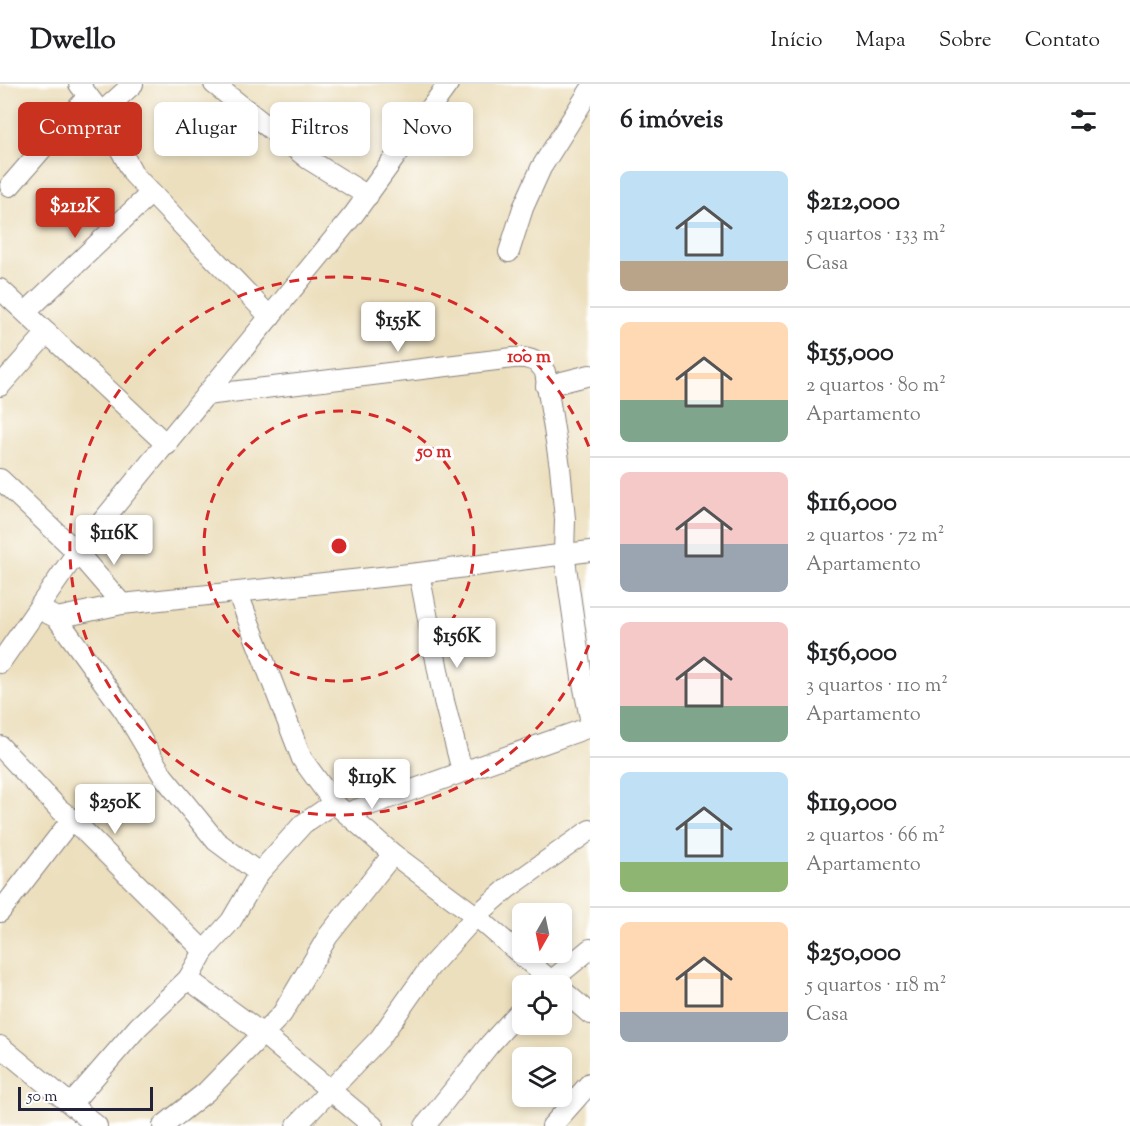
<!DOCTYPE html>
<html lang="pt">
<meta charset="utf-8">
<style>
body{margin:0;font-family:"Sorts Mill Goudy",serif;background:#f2f2f2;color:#202124;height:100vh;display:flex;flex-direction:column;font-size:22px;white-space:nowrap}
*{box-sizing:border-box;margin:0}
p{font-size:20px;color:#757577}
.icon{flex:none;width:33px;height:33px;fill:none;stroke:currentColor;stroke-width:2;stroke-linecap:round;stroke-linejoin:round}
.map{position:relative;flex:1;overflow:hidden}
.drawer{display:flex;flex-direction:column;background:#fff;width:540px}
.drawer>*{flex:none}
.hud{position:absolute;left:18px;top:18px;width:482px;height:54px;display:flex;gap:12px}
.needle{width:39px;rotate:189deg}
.buttons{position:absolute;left:512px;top:819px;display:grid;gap:12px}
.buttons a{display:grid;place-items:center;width:60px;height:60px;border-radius:9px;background:#fff;box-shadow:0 3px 9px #0003;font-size:30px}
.scale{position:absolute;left:18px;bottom:15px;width:135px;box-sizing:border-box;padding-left:6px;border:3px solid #22223b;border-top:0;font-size:16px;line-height:21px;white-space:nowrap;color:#22223b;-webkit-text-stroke:4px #fff;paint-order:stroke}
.price{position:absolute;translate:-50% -51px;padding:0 14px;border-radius:6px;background:#fff;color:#222;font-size:20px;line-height:39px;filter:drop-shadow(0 2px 3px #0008)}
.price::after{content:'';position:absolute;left:50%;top:36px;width:18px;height:14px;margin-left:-9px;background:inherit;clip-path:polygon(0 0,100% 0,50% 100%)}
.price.active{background:#c8321e;color:#fff}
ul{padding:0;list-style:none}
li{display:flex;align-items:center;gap:18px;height:150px;padding:0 30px}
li+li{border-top:2px solid #e0e0e0}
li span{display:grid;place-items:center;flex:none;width:168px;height:120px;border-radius:9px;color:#555}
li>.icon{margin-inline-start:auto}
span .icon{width:72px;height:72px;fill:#fffc;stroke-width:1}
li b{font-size:26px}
h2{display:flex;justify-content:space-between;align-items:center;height:72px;padding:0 30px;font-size:26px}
.tag{padding:0 21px;border-radius:9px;background:#fff;box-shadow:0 3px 9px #0003;font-size:21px;line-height:54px}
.tag.active{background:#c8321e;color:#fff}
header{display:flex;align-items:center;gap:36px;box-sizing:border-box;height:84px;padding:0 30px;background:#fff;border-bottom:2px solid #e0e0e0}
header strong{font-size:28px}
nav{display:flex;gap:33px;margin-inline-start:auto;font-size:21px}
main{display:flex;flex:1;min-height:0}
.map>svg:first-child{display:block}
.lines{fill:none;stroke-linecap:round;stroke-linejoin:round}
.minor-casing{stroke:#87807c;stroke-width:22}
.minor{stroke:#fff;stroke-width:20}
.ring{fill:none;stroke:#d62828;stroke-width:3;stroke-dasharray:10 8}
.centre{fill:#d62828;stroke:#fff;stroke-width:3}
.ring-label{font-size:18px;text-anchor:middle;font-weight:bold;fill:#d62828;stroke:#fff;stroke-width:6;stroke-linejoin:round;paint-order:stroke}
</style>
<header>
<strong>Dwello</strong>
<nav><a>Início</a><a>Mapa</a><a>Sobre</a><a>Contato</a></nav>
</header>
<main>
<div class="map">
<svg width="590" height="1042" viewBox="0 0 590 1042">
<rect width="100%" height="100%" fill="#fff"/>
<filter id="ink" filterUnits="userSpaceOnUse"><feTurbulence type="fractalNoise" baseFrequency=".0167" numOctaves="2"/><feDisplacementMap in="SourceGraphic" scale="12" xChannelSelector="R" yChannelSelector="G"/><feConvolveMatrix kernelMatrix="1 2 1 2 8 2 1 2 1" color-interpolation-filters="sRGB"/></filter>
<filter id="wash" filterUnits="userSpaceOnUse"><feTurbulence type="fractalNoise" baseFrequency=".008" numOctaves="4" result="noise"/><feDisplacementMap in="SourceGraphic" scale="24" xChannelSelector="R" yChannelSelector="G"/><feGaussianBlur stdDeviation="1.35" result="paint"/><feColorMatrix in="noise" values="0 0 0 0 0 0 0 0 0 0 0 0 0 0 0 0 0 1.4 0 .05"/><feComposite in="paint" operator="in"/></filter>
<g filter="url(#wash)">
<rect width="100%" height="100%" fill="#ecdfbd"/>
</g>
<g filter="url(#ink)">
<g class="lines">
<defs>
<g id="minor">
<polyline points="79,0 101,29 134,91 270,233"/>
<polyline points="214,0 308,75 368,112"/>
<polyline points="101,29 133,0"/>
<polyline points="10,102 88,12"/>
<polyline points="509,168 523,124 541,84 590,6"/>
<polyline points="0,205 167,361"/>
<polyline points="26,228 151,109"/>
<polyline points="0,302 47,249"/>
<polyline points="546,302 590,291"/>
<path d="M206 311 513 274C526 273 538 275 545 288L560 383 565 435 564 469 582 594 590 634"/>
<polyline points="0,395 77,468 122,520"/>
<polyline points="419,489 444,617 462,687"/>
<polyline points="238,510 302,675 334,719 393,770 476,832 557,902"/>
<polyline points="39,525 57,534 122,520 419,489 590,467"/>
<polyline points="57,534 125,628 163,692 216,757 259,789"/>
<polyline points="0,579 77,468 354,130 448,0"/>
<polyline points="0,662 59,725 72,735 204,867"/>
<polyline points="347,729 590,643"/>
<polyline points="0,828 72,735"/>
<polyline points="188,895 264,951 373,1042"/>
<polyline points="545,902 590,865"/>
<polyline points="561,905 590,930"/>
<polyline points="0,962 97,1042"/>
<polyline points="72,1019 138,943 188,895 204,867 231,837 259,789 303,740 334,719"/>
<polyline points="163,1042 206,1008 282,930 328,852 393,770"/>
<polyline points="296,1042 380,954 430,883 476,832 508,804 590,746"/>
<polyline points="425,1042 490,960 522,925"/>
<polyline points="552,1042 590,999"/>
</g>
</defs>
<use href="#minor" class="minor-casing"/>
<use href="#minor" class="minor"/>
</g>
</g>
<g class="ring">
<circle cx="339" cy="462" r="135"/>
<path d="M589 561A269 269 0 1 1 589 363"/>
</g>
<circle cx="339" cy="462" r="9" class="centre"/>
<g class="ring-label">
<text x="529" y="278">100 m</text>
<text x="434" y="373">50 m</text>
</g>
</svg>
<div class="buttons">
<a><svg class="needle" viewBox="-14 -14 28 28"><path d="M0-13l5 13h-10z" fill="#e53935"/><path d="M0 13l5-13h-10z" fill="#757577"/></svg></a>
<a><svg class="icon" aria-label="locate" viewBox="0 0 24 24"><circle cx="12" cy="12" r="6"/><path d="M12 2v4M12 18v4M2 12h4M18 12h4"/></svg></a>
<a><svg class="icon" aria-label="layers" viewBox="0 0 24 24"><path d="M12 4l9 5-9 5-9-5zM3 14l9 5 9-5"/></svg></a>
</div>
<div class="scale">50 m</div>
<b class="price active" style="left:75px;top:155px">$212K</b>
<b class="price" style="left:398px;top:269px">$155K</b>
<b class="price" style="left:114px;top:482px">$116K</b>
<b class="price" style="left:457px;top:585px">$156K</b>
<b class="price" style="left:372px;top:726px">$119K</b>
<b class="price" style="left:115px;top:751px">$250K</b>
<div class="hud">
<a class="tag active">Comprar</a>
<a class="tag">Alugar</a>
<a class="tag">Filtros</a>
<a class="tag">Novo</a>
</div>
</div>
<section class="drawer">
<h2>6 imóveis<svg class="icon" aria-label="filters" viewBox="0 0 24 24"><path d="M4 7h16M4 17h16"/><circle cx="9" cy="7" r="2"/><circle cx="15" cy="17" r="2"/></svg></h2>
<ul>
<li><span style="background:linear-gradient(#bfe0f5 75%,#b9a48a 0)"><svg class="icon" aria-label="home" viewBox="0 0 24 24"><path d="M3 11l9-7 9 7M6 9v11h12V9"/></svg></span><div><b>$212,000</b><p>5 quartos · 133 m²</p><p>Casa</p></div></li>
<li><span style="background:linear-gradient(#ffd9b3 65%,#7fa58c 0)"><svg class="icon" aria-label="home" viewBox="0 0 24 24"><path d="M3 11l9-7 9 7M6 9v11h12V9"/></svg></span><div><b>$155,000</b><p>2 quartos · 80 m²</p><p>Apartamento</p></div></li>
<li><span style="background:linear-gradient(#f6c9c9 60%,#9aa5b1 0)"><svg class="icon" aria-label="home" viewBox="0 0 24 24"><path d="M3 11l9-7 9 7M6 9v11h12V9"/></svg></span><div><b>$116,000</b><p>2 quartos · 72 m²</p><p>Apartamento</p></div></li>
<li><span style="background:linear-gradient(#f6c9c9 70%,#7fa58c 0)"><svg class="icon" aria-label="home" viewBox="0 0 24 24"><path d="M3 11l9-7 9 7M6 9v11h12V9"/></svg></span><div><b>$156,000</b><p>3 quartos · 110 m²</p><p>Apartamento</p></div></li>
<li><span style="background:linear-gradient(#bfe0f5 75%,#8fb573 0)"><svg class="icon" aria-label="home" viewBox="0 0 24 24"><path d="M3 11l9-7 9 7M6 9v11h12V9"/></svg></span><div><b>$119,000</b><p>2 quartos · 66 m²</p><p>Apartamento</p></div></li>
<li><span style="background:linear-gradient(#ffd9b3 75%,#9aa5b1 0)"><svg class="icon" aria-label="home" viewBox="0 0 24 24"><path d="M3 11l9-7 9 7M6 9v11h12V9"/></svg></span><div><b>$250,000</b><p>5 quartos · 118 m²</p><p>Casa</p></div></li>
</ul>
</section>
</main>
